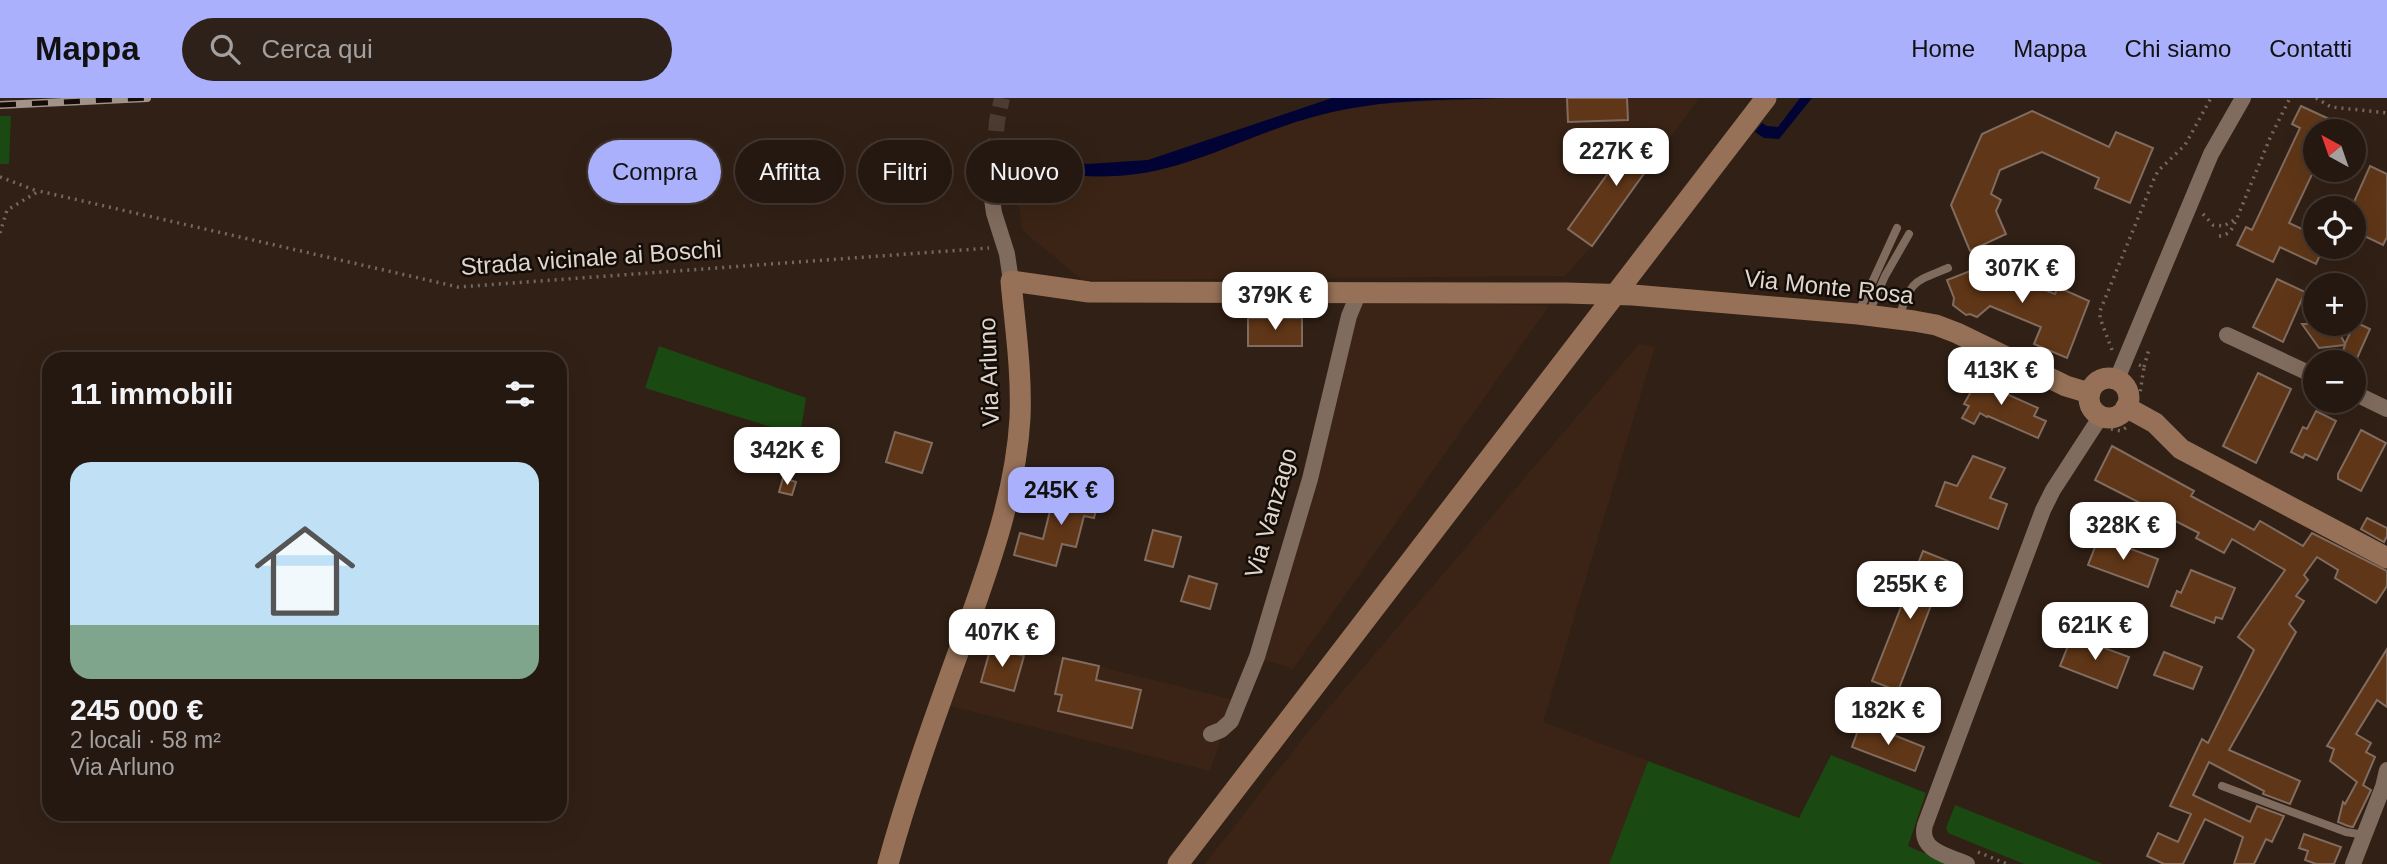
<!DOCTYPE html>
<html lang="it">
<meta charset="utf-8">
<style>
body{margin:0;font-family:Helvetica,sans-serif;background:#2d2119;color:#f1f3f6;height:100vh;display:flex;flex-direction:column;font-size:26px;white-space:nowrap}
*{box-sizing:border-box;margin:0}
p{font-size:23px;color:#a3a09f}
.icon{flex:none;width:38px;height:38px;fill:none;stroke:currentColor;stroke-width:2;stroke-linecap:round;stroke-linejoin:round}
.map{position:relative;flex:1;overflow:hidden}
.sheet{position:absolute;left:42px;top:254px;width:525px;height:469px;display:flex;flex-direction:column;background:#251810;border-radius:21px;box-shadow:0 7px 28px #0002,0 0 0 2px #423730}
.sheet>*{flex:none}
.banner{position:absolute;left:588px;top:42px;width:665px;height:63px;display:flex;gap:14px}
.needle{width:46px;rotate:320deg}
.controls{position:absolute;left:2303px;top:21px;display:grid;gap:14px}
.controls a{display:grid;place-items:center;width:63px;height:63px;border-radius:50%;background:#251810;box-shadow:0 7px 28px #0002,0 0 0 2px #423730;font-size:35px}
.price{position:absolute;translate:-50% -60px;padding:0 16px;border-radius:14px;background:#fff;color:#222;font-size:23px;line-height:46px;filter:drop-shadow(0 2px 4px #0008)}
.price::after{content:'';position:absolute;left:50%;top:42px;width:21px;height:16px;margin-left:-10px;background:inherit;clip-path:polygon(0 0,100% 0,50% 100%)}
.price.active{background:#aab0fb;color:#111}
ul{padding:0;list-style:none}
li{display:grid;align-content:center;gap:14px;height:371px;padding:0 28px}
li span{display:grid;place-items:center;height:217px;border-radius:21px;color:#555}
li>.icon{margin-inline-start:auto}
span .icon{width:126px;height:126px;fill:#fffc;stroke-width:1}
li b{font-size:30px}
h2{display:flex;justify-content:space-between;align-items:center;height:84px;padding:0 28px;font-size:30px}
.tag{padding:0 24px;border-radius:32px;background:#251810;box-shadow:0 7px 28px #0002,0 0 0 2px #423730;font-size:24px;line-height:63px}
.tag.active{background:#aab0fb;color:#111}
header{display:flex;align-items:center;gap:42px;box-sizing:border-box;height:98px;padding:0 35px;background:#aab0fb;color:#111}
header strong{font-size:33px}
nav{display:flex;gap:38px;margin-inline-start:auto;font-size:24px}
.search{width:490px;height:63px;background:#2d2119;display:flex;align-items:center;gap:18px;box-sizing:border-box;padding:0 24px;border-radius:38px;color:#a3a09f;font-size:26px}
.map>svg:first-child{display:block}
.built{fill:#3b2415}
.green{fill:#1a4911}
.water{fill:#000334}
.building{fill:#5f3617;stroke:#816c5f;stroke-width:2}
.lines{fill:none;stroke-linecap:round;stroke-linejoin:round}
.street-tunnel{stroke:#4b3b31;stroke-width:16;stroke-dasharray:16 8;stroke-linecap:butt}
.path{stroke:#77685e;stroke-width:3.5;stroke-dasharray:2 5;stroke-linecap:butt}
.lane{stroke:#806c5e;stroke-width:8}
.street{stroke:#806c5e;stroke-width:16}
.secondary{stroke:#967158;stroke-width:21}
.rail-casing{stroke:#a0938a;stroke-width:8}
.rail{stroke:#130c07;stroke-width:5;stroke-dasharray:16;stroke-linecap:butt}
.labels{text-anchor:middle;stroke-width:5;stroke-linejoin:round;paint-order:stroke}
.street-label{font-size:24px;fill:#e1d6ce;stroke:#130c07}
</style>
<header>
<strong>Mappa</strong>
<div class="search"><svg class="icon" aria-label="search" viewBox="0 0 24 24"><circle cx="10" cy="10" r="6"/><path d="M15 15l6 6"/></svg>Cerca qui</div>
<nav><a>Home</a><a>Mappa</a><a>Chi siamo</a><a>Contatti</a></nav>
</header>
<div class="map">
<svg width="2387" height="766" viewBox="0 0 2387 766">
<rect width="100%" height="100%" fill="#312015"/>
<g class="built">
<polygon points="1506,0 1699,0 1592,148 1565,178 1082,182 1022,132 1014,70 1016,68 1087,79 1146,75 1175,68 1296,24 1344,11 1375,6"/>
<polygon points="1363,201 1549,208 1293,571 1264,562 1355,220"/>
<polygon points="1639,246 1655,249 1543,624 1648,663 1609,766 1205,766 1303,640"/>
<polygon points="977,538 1234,602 1210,673 950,608"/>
</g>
<g class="green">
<polygon points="0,18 11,18 9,66 0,66"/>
<polygon points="659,248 806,300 800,338 645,290"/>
<polygon points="1831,657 1926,695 1908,748 1949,766 1609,766 1648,663 1799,720"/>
<polygon points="1955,707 2103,766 2024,766 1948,735 1946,730"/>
</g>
<g class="water">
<path d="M1332 0H1506C1444 2 1381 1 1320 17 1252 34 1188 75 1116 78 1082 80 1049 74 1016 68L1017 63 1006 60 1007 55 1088 66 1148 62Z"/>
<polygon points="1800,0 1812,0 1779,41 1764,40 1755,34 1762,25 1767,28 1778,29"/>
</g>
<g class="building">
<polygon points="1567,0 1627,0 1628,22 1568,24"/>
<polygon points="2301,8 2355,33 2315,33 2315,70 2289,125 2315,137 2311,144 2315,149 2323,150 2316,166 2280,149 2273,164 2237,147 2246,129 2252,132 2300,30 2292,26"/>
<polygon points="2032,13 2109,49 2116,34 2153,50 2130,105 2095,90 2099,80 2042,54 2000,72 1991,96 2001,102 1996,113 2006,136 1970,153 1951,107 1982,36"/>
<polygon points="1639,32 1663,49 1592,148 1568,131"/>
<polygon points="2370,68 2387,76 2387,139 2383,147 2354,133 2354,104"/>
<polygon points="1983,168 2055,196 2058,189 2089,203 2067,260 2034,246 2041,229 1990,208 1977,219 1970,216 1966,217 1953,207 1954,200 1947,182"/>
<polygon points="2277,181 2305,194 2283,244 2253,229"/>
<rect x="1248" y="220" width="54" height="28"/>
<polygon points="2355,224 2370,231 2354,267 2354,264 2340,262 2345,247 2319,250 2302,226 2335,226 2345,246"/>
<polygon points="1982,274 2005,287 2002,294 2038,310 2034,318 2046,323 2038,340 1988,318 1987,319 1980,315 1974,326 1962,320 1969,308 1964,306"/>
<polygon points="2258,275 2291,291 2256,365 2223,348"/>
<polygon points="2316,313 2336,323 2317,362 2305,356 2303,360 2291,354 2303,329 2307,331"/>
<polygon points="2361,332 2386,345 2361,393 2338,381 2338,376"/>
<polygon points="895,334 932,345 922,375 886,364"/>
<polygon points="2112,348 2194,393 2191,398 2254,432 2260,423 2303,448 2312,435 2387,473 2387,488 2376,505 2335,480 2338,472 2317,459 2304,477 2308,482 2296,498 2304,503 2289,526 2296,534 2229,652 2300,683 2290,706 2263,696 2264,693 2209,664 2193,697 2250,724 2257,708 2284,718 2272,744 2266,741 2254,766 2234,766 2243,739 2205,721 2183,766 2164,766 2147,758 2158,735 2178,744 2191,716 2170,708 2202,641 2208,645 2254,552 2238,539 2285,472 2232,441 2224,455 2196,440 2199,435 2095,382"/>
<polygon points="1973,358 2005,370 1990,400 2007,406 1998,431 1936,408 1945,384 1957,388"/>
<polygon points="783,380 796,384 792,397 779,394"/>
<polygon points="1070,385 1101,393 1094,420 1084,418 1076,449 1062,446 1056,468 1014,457 1020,435 1043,441 1051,409 1063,412"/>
<polygon points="2367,420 2387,430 2387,438 2384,444 2361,431"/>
<polygon points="1153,432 1181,439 1173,469 1145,462"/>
<polygon points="2099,439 2158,461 2148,489 2088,467"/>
<polygon points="1923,453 1948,463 1898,593 1872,583"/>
<polygon points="2191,472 2235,490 2222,521 2216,519 2214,525 2171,508 2177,493 2181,495"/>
<polygon points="1189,478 1217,486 1210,511 1181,503"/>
<polygon points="2072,538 2129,559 2117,590 2060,568"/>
<polygon points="991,549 1024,558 1014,593 981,584"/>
<polygon points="2387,551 2387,609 2377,602 2356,636 2371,645 2366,654 2375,659 2363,687 2371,692 2353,729 2348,728 2338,724 2343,704 2345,706 2357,684 2330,663 2334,651 2327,648"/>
<polygon points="2164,554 2202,569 2193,591 2154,577"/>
<polygon points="1063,560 1099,568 1096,582 1141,592 1132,630 1058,613 1062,597 1055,596"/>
<polygon points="1861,624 1924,649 1915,673 1852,649"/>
<polygon points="2304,736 2341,749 2334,766 2316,766 2305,762 2308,753 2299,750"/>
</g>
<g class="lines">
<polyline class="street-tunnel" points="994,57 997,23 1002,0"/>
<g class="path">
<polyline points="2316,0 2331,9 2387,15"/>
<polyline points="0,79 37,93"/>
<polyline points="2203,116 2213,127 2224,128 2237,120 2270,40 2290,0"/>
<polyline points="0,135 7,112 39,93 458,189 989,150"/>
<path d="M2219 138C2230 137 2232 131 2236 122"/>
<polyline points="2112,252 2100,220 2100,213 2154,81 2158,73 2185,47 2211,0"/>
<polyline points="2139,267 2144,269 2140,295"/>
<polyline points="2144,269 2149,251"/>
<polyline points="2111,331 2121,333 2127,329"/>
<polyline points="1978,754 2007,766"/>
</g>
<g class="lane">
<polyline points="1859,213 1897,130"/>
<polyline points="1868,217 1885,178 1909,136"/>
<path d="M1899 218C1913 181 1912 185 1948 170"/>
<polyline points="2222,688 2346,734 2365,737"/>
</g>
<g class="street">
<polyline points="994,57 989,80 994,115 1007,156 1011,183"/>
<polyline points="2227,237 2315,278"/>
<polyline points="2117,281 2211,56 2243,0"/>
<polyline points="2354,295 2387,311"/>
<polyline points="1211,636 1221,632 1231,623 1257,559 1310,381 1349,218 1359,194"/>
<path d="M1967 766C1949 758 1918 753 1925 727L2043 412 2053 392 2101 318"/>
<polyline points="2353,766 2383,689 2387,672"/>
</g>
<g class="secondary">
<circle cx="2109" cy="300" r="20"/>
<polyline points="2126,309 2155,325 2181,351 2387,460"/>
<path d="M888 766C910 686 939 608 967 530 991 463 1016 392 1020 320 1022 274 1015 228 1011 183L1089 194 1566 195 1633 197 1858 216 1914 223 1936 227 1957 235 2066 288 2089 295"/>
<polyline points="1178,766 1766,0"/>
</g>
<defs>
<polyline id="rail" points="0,7 147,0"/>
</defs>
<use href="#rail" class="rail-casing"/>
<use href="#rail" class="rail"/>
</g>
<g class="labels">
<g class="street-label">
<text transform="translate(591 160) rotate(-4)" y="8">Strada vicinale ai Boschi</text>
<text transform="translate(1829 189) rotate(6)" y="8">Via Monte Rosa</text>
<text transform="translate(989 274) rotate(-92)" y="8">Via Arluno</text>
<text transform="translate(1271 415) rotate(-74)" y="8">Via Vanzago</text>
</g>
</g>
</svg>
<div class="controls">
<a><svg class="needle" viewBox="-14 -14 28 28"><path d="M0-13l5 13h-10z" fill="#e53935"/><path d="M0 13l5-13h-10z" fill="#a3a09f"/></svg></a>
<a><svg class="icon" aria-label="locate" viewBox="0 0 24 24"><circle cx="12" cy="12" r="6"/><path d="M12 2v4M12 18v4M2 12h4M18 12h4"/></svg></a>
<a>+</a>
<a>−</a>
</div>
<b class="price" style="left:1616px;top:90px">227K €</b>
<b class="price" style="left:2022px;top:207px">307K €</b>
<b class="price" style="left:1275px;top:234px">379K €</b>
<b class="price" style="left:2001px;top:309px">413K €</b>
<b class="price" style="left:787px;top:389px">342K €</b>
<b class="price active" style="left:1061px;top:429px">245K €</b>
<b class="price" style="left:2123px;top:464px">328K €</b>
<b class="price" style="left:1910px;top:523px">255K €</b>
<b class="price" style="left:2095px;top:564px">621K €</b>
<b class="price" style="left:1002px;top:571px">407K €</b>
<b class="price" style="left:1888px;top:649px">182K €</b>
<div class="banner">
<a class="tag active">Compra</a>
<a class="tag">Affitta</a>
<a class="tag">Filtri</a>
<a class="tag">Nuovo</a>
</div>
<section class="sheet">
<h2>11 immobili<svg class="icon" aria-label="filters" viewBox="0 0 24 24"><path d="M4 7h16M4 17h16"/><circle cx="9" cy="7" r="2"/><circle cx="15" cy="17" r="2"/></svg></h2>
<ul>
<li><span style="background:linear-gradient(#bfe0f5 75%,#7fa58c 0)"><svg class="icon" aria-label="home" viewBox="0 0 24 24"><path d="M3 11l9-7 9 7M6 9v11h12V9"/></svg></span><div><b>245 000 €</b><p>2 locali · 58 m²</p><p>Via Arluno</p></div></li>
</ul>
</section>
</div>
